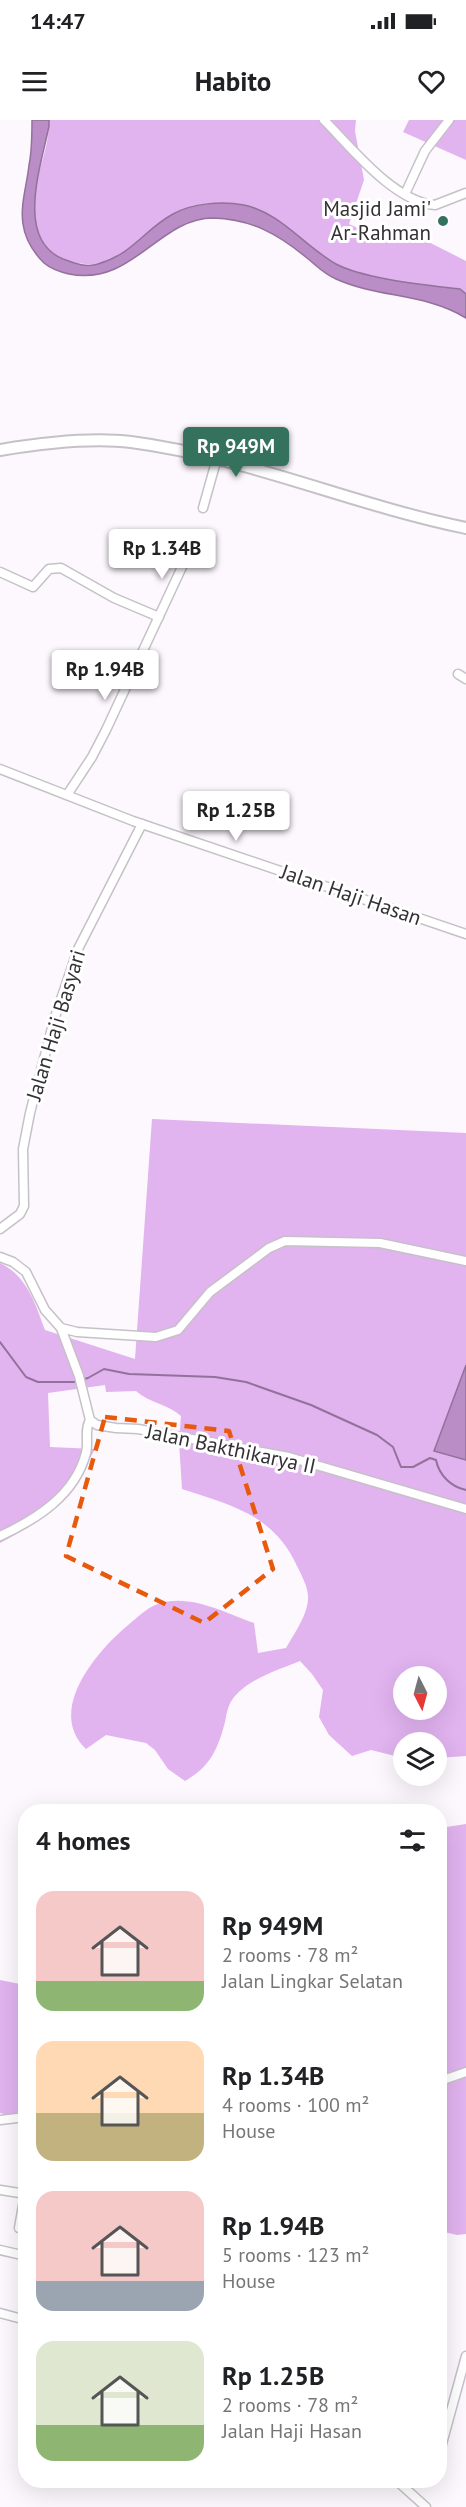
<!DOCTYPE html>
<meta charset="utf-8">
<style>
body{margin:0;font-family:"PT Sans",sans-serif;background:#f6f6f6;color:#202124;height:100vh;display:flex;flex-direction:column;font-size:22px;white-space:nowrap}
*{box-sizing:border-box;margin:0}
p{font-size:20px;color:#757577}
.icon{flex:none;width:33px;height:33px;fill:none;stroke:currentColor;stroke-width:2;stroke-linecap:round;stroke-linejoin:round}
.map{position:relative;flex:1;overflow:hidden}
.side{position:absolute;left:18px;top:1684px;width:429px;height:684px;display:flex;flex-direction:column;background:#fff;border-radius:24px;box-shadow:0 6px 24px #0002}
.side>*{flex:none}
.needle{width:39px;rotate:174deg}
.fabs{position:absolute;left:393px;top:1546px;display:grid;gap:12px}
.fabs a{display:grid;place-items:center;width:54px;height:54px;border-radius:50%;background:#fff;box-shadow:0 6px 24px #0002;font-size:30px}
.price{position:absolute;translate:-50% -51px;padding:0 14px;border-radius:6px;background:#fff;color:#222;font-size:20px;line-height:39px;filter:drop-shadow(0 2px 3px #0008)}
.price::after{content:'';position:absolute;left:50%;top:36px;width:18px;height:14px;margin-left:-9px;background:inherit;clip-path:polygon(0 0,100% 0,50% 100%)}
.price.current{background:#35725d;color:#fff}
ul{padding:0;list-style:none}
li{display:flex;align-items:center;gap:18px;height:150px;padding:0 18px}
li span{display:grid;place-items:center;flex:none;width:168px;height:120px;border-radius:18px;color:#555}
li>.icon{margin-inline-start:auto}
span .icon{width:72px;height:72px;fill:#fffc;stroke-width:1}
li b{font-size:26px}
h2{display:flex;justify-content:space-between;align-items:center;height:72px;padding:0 18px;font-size:26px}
.status{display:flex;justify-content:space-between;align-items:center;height:42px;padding:0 30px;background:#fff;direction:ltr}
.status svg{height:16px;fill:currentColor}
header{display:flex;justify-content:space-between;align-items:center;height:78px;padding:0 18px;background:#fff;font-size:27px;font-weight:600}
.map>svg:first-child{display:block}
.forest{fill:#e1b3ef;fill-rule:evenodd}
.water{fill:#ba8dc7;stroke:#92719b;stroke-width:1.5}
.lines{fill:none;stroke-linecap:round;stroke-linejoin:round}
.stream{stroke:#92719b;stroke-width:2}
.minor-casing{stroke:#c6c1c8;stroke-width:11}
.tertiary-casing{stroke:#c6c1c8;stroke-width:14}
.minor{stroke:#fff;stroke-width:8}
.tertiary{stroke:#fff;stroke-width:10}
.marked{fill:none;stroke:#e8590c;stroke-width:4.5;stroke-dasharray:12 8;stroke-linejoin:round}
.poi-dot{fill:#35725d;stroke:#fff;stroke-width:2}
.labels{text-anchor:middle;stroke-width:6;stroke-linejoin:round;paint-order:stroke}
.poi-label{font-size:21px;fill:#333134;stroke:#fff;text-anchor:end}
.street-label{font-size:21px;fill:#333134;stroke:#fff}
</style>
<div class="status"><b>14:47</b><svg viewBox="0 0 49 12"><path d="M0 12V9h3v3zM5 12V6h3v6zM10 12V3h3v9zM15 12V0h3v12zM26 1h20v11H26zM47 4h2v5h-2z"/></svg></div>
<header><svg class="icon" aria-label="menu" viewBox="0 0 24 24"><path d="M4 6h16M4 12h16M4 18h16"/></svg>Habito<svg class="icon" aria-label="heart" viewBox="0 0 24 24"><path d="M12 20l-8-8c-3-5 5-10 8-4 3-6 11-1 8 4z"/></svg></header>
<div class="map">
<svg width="466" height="2387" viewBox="0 0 466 2387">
<rect width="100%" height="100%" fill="#fdf7fe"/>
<g class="forest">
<path d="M49 0H356L355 11 364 60 349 104 388 122 397 106 466 141V174L460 169C427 165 363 159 335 143 304 126 280 92 243 85 222 81 192 82 172 94 133 118 114 160 62 138 46 132 37 115 34 99 29 66 50 33 49 0Z"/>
<polygon points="409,0 466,0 466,40 403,12"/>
<path d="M152 999 466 1013V1245L435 1331 466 1340V1636L437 1638 436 1623H404L403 1638 371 1630 352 1636 329 1615 319 1597 323 1570 312 1554 300 1541C278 1550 251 1558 235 1576 228 1584 227 1592 225 1602 218 1629 210 1647 185 1661L168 1649 155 1630 146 1623 106 1615 86 1629C46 1591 96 1532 127 1506 137 1498 148 1486 161 1483 191 1474 226 1493 254 1503L258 1533 286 1528C294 1514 309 1493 308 1476 308 1467 301 1454 297 1446 274 1395 231 1385 182 1369L179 1322 181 1296C168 1284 149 1283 136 1271L106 1272 105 1265 48 1273 50 1327 95 1329C67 1381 52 1395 0 1423V1143C27 1156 35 1183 45 1210L135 1239ZM404 1557H436V1590H404Z"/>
<polygon points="466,1704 466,2114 457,2115 440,2111 440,1708"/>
<polygon points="0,1860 25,1865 25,2000 0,1993"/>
</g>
<g class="water">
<path d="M32 0H49V6C42 43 14 119 63 139 74 143 86 148 98 144 133 134 145 109 173 94 192 83 222 81 244 85 281 93 304 126 336 144 364 159 427 165 460 169L466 174V198C426 173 378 178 336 159 324 154 317 146 307 138 278 114 251 99 213 98 159 98 132 167 69 154 60 152 51 149 44 143 33 132 25 119 23 104 20 85 27 65 29 45 32 31 32 15 32 0Z"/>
<polygon points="466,1245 466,1340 434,1331"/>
</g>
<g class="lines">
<path class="stream" d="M0 1222 26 1257 38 1262H74L88 1258 104 1249 129 1254 215 1257 246 1262 311 1285 377 1315 393 1327 401 1347H413L430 1338 436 1340C439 1355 451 1367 466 1370"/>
<defs>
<g id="minor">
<path d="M324 0C351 27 394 82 435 85L466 73"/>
<polyline points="405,74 425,31 449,0"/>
<polyline points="203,388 217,338"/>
<polyline points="0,452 33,467 49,449 61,448 114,478 159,497"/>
<polyline points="458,554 466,559"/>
<polyline points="0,649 133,701 466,814"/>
<polyline points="67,675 92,637 106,610 188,434"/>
<polyline points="0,1109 20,1094 24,1086 23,1029 30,993 54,900 78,829 142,704"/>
<polyline points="0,1137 13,1142 26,1152 45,1190 61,1208 77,1212 156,1217 178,1210 210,1172 269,1128 285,1121 380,1123 466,1141"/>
<polyline points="61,1208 79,1256 90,1300 97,1305 116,1308 138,1309 289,1337 466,1389"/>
<path d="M0 1416C37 1399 75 1375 86 1333 89 1322 84 1310 90 1300"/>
<polyline points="440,1961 466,1952"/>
<polyline points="0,2000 26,1997"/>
<polyline points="0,2070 26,2074"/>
<polyline points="19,2108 25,2074"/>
<polyline points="0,2130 26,2136"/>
<polyline points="0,2193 26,2200"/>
<polyline points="440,2331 466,2236"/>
<polyline points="397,2361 426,2387"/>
</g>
<path id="tertiary" d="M0 330C42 323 89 317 131 322 246 337 353 385 466 408"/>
</defs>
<use href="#minor" class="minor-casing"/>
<use href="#tertiary" class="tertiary-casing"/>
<use href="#minor" class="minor"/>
<use href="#tertiary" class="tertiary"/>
</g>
<path class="marked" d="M105 1297 229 1311 273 1449 204 1503 66 1436Z"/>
<circle class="poi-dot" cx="443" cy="101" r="6"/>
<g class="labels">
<g class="poi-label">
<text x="431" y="96">Masjid Jami'<tspan x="431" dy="24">Ar-Rahman</tspan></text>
</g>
<g class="street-label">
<text transform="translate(351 775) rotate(19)" y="7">Jalan Haji Hasan</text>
<text transform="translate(56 905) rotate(-73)" y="7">Jalan Haji Basyari</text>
<text transform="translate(231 1329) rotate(12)" y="7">Jalan Bakthikarya II</text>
</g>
</g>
</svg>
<div class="fabs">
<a><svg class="needle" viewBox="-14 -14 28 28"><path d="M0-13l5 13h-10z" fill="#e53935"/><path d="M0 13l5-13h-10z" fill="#757577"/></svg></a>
<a><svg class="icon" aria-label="layers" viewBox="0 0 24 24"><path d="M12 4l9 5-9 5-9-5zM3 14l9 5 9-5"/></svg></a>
</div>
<b class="price current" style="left:236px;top:358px">Rp 949M</b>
<b class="price" style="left:162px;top:460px">Rp 1.34B</b>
<b class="price" style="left:105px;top:581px">Rp 1.94B</b>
<b class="price" style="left:236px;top:722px">Rp 1.25B</b>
<section class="side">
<h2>4 homes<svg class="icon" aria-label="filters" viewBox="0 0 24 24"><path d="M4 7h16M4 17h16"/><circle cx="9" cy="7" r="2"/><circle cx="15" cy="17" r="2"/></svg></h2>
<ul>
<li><span style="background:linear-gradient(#f6c9c9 75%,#8fb573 0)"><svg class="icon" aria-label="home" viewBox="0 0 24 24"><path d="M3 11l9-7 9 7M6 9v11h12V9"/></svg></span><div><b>Rp 949M</b><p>2 rooms · 78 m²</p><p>Jalan Lingkar Selatan</p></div></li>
<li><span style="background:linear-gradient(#ffd9b3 60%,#c2b280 0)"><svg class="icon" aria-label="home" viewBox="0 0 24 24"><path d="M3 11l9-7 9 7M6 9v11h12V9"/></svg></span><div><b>Rp 1.34B</b><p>4 rooms · 100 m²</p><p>House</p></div></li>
<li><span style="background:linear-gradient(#f6c9c9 75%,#9aa5b1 0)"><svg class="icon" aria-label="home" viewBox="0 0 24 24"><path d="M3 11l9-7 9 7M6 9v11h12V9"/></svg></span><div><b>Rp 1.94B</b><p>5 rooms · 123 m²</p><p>House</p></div></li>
<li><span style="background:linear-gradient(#dfe7d0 70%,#8fb573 0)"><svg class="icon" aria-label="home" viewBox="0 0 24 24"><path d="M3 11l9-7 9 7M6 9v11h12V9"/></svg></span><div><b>Rp 1.25B</b><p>2 rooms · 78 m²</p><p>Jalan Haji Hasan</p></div></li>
</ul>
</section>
</div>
